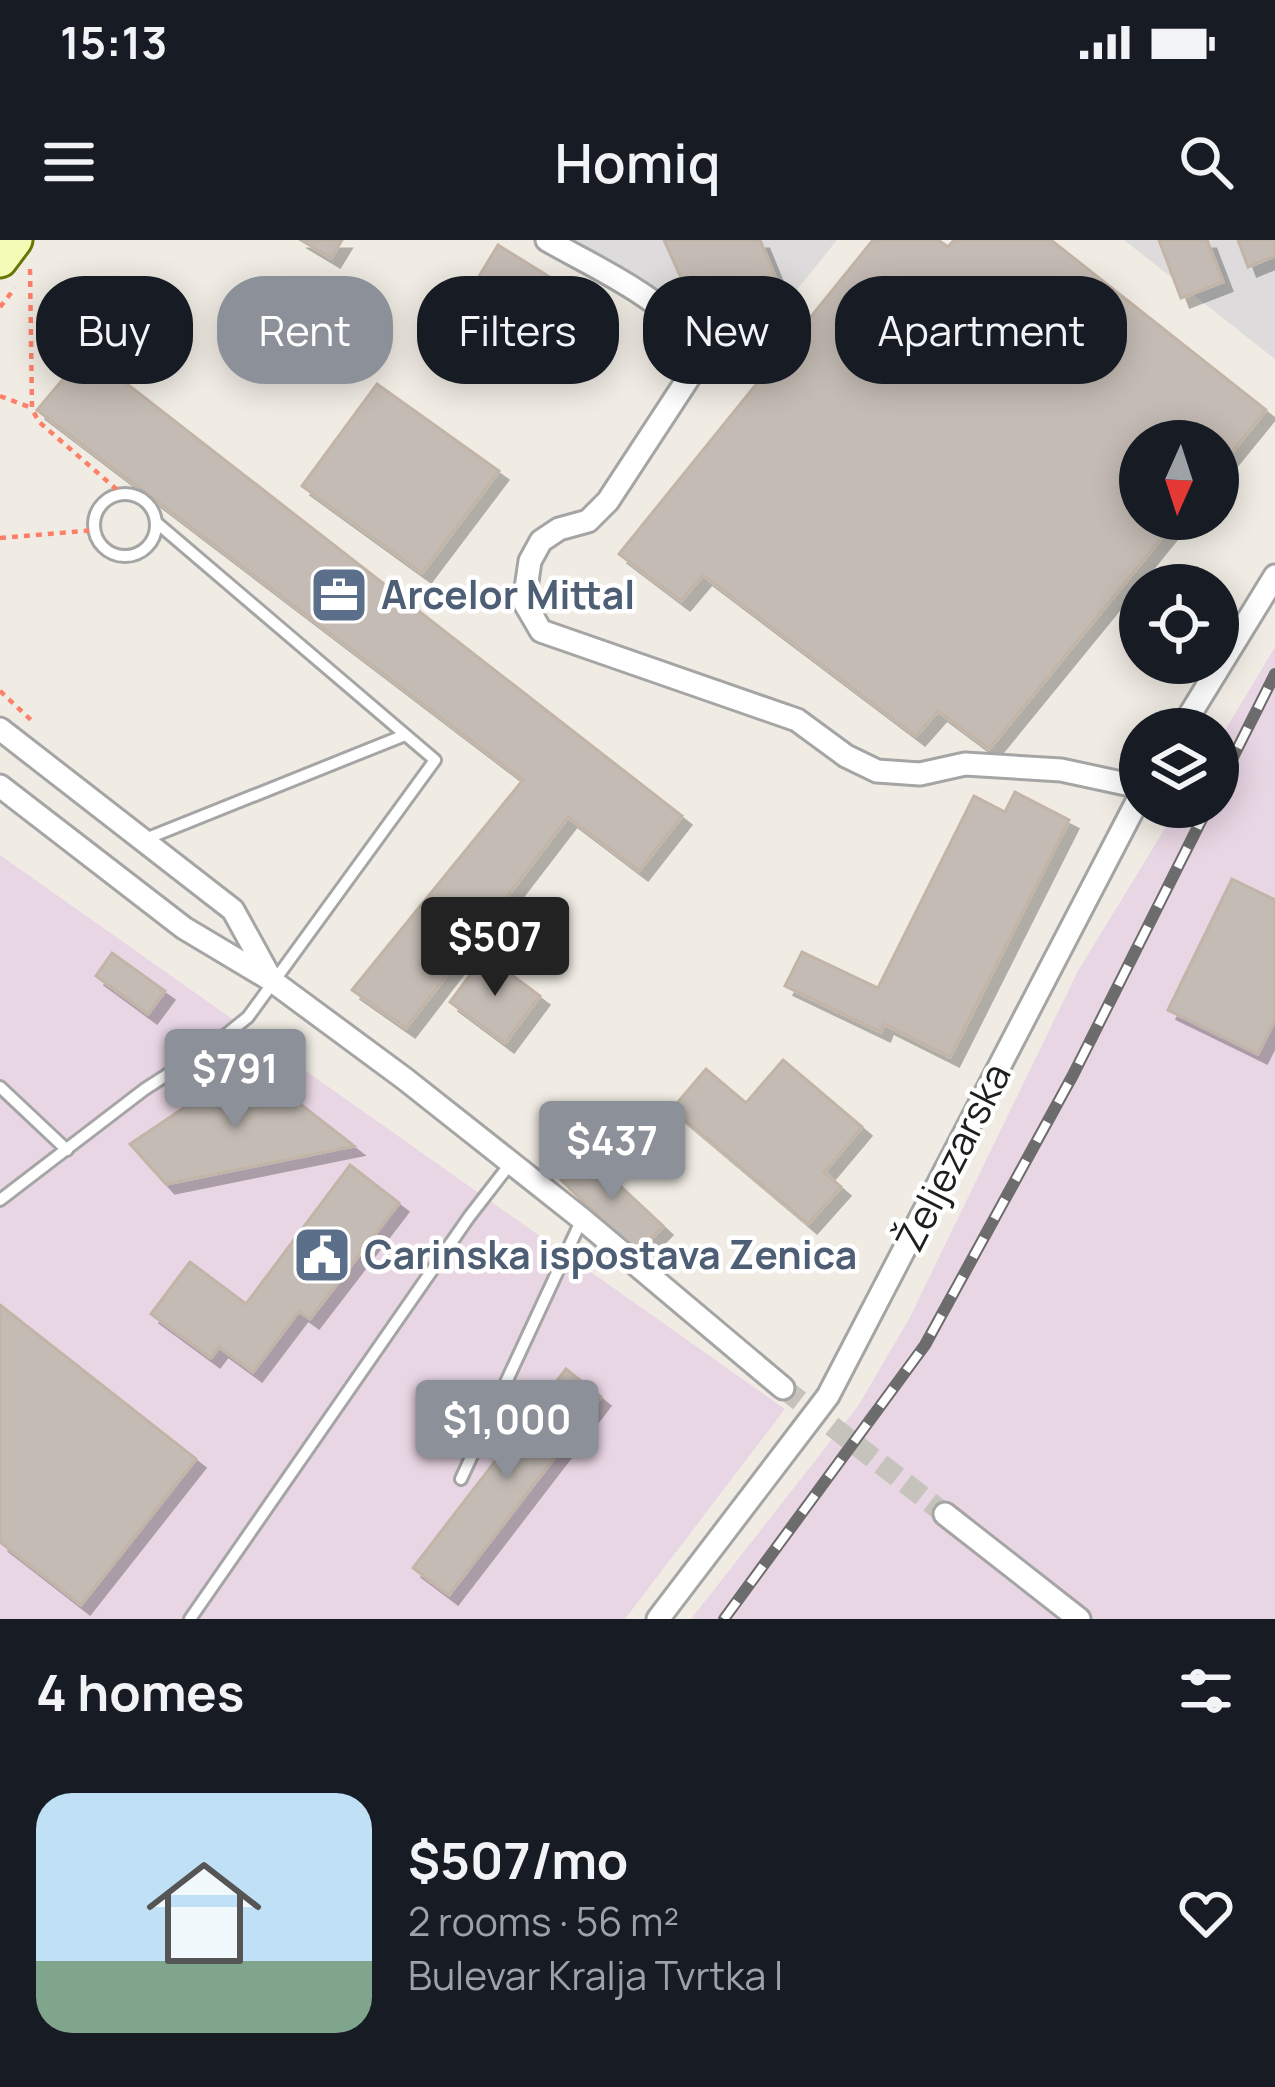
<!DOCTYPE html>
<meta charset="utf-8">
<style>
body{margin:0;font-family:Manrope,sans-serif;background:#20242c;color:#f1f3f6;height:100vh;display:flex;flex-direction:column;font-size:45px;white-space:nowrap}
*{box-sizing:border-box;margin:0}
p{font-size:39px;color:#9ea1a6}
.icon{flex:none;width:66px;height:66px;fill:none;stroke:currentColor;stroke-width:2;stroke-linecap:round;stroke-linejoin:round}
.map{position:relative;height:1379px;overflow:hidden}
.drawer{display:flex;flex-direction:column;background:#171b24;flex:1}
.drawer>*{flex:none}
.hud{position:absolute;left:36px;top:36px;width:1203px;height:108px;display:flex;gap:24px}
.needle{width:78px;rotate:183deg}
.buttons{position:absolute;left:1119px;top:180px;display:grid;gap:24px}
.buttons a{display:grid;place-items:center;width:120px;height:120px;border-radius:50%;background:#171b24;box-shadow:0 6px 30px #0003;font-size:60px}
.price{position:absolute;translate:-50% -102px;padding:0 27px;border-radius:12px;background:#8c9099;color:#fff;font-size:39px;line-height:78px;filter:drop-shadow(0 3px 6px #0008)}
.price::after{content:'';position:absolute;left:50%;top:72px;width:36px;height:27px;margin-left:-18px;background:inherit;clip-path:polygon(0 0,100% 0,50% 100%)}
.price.active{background:#222;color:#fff}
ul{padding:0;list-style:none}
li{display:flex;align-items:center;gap:36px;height:300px;padding:0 36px}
li span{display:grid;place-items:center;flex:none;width:336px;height:240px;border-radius:36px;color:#555}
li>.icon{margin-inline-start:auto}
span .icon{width:144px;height:144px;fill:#fffc;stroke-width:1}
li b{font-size:51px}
h2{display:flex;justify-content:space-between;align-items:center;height:144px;padding:0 36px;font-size:51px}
.chip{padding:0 42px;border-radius:48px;background:#171b24;box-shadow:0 6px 30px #0003;font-size:42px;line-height:108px}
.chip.active{background:#8c9099;color:#fff}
.status{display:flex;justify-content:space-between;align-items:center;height:84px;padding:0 60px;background:#171b24;direction:ltr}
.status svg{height:33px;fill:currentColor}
header{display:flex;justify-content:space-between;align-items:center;height:156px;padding:0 36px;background:#171b24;font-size:54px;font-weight:600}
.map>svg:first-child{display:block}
.residential{fill:#dddbdb}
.industrial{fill:#e9d6e4}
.building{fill:#c4bcb4;stroke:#c2b4a6;stroke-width:3;filter:url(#shadow)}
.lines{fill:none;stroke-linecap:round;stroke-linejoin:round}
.street-tunnel{stroke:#c6c3bc;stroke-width:21;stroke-dasharray:21 10;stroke-linecap:butt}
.lane-casing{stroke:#a5a5a5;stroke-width:16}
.street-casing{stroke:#a5a5a5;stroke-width:27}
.secondary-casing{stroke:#657803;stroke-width:39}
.path{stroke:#fc8069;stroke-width:4.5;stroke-dasharray:6 6;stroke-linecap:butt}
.lane{stroke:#fff;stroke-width:10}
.street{stroke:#fff;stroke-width:21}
.secondary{stroke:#f3fbb7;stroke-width:33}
.rail-casing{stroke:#6c6c6c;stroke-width:12}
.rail{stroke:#fff;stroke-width:8;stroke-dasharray:22;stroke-linecap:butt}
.labels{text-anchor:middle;stroke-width:9;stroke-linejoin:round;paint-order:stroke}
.service-label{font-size:39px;font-weight:bold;fill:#4e5e75;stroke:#fff;text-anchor:start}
.street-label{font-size:39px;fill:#1e1e1e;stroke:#fff}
</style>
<div class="status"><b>15:13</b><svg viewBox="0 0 49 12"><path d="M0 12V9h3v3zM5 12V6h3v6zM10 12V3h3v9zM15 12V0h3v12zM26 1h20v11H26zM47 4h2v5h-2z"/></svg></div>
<header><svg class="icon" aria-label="menu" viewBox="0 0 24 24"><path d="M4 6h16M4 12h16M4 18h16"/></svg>Homiq<svg class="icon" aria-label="search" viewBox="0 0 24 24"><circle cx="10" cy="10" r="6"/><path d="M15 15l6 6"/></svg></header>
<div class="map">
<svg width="1275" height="1379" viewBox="0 0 1275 1379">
<defs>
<filter id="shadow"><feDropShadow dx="9" dy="9" stdDeviation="0" flood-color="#0004"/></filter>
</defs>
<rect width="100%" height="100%" fill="#f0ece4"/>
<g class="residential">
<polygon points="547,0 837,0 740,120 659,65"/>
<polygon points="1124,0 1275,0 1275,119"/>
</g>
<g class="industrial">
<polygon points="1275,407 1275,1379 691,1379 858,1166 909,1079 1078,731 1178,567 1218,567 1218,502"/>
<polygon points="0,615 785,1169 625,1379 0,1379"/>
</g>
<g class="building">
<polygon points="301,0 342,0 331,18"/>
<polygon points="664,0 760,0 785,61 707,95"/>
<polygon points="873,0 938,0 948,7 954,0 1051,0 1266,170 1218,229 1218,201 1140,201 1140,279 1177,279 989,509 938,471 916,496 703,335 681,361 619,314"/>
<polygon points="1159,0 1207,0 1223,42 1181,58"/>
<polygon points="1238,0 1275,0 1275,16 1248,27"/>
<polygon points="498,5 606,72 581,115 472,48"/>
<polygon points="86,112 682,576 639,631 568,577 406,788 352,750 523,540 37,170"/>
<polygon points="377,144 499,231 422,333 302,246"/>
<polygon points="1015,552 1069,580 950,817 884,784 881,792 785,746 802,712 878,748 974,556 1005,572"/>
<polygon points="1232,639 1275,660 1275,779 1258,814 1168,770"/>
<polygon points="112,713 165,751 148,774 96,736"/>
<polygon points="485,715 540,756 505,803 450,762"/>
<polygon points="783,820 862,887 824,932 841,947 808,984 672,869 706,829 746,863"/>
<polygon points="249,824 354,906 166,944 130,904"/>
<polygon points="586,914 663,986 637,1013 561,940"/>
<polygon points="350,925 399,963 310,1079 299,1071 253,1132 219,1107 211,1118 151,1074 190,1022 246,1064"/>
<polygon points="0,1065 196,1219 81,1365 0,1302"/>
<polygon points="566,1129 601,1157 449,1355 413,1328"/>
</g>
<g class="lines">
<polyline class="street-tunnel" points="783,1148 945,1274"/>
<defs>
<g id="lane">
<circle cx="125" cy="285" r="31"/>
<polyline points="143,600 405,495"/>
<polyline points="0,847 67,910"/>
<polyline points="0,960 145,849 212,806 248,777 435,520 157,283"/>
<polyline points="461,1239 582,979"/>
<polyline points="190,1379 469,977 510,924"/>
</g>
<g id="street">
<path d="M547 0C595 28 682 64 701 119L608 261 588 281 559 289 541 301 530 321 524 362 541 391 797 480 846 516 877 531 920 534 965 524 1061 530 1140 547"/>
<polyline points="0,489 233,670 271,739"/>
<polyline points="1181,489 1275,336"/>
<polyline points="0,546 184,688 271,740 405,839 582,979 783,1148"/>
<polyline points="945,1274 1079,1379"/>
<polyline points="658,1379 828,1156 1140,556"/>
</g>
<polyline id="secondary" points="0,20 15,0"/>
</defs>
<use href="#lane" class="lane-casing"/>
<use href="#street" class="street-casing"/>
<use href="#secondary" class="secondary-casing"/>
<g class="path">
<polyline points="30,29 32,168 38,181 122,254"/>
<polyline points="0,67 15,48"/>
<polyline points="0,156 32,168"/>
<polyline points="0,298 95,290"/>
<polyline points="0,451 31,480"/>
</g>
<use href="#lane" class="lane"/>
<use href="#street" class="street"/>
<use href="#secondary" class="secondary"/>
<defs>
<g id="rail">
<polyline points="1218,547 1275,434"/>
<polyline points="724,1379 925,1105 1073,835 1208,567"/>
</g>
</defs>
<use href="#rail" class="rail-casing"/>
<use href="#rail" class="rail"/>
</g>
<defs>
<symbol id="office-square" viewBox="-11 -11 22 22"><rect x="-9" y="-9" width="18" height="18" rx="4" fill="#5c6f8a" stroke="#fff"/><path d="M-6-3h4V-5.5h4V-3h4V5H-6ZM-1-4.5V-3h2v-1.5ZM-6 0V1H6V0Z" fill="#fff"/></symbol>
<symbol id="civic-square" viewBox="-11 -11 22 22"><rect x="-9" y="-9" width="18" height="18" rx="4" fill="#5c6f8a" stroke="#fff"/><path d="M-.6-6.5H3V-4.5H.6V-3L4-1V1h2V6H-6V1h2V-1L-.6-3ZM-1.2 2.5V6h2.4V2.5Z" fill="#fff"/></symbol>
</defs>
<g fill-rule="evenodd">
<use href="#office-square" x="306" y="322" width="66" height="66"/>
<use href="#civic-square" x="289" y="982" width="66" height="66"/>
</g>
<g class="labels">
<g class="service-label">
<text x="381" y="369">Arcelor Mittal</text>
<text x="364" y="1029">Carinska ispostava Zenica</text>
</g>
<g class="street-label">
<text transform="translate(953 917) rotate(-63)" y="14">Željezarska</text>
</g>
</g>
</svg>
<div class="buttons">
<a><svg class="needle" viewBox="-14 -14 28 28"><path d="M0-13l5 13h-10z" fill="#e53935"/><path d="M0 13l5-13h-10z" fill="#9ea1a6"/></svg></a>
<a><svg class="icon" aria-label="locate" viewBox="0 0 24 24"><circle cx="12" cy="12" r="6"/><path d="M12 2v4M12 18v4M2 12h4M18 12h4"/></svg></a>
<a><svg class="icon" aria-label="layers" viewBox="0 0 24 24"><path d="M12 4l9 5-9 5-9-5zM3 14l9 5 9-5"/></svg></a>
</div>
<b class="price active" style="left:495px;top:759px">$507</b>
<b class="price" style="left:235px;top:891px">$791</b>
<b class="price" style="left:612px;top:963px">$437</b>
<b class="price" style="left:507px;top:1242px">$1,000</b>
<div class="hud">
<a class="chip">Buy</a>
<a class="chip active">Rent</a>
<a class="chip">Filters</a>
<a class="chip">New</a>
<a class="chip">Apartment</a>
</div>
</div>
<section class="drawer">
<h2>4 homes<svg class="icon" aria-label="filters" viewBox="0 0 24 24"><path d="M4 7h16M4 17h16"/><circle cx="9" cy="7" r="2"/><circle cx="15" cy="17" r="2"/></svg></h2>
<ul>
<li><span style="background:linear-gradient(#bfe0f5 70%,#7fa58c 0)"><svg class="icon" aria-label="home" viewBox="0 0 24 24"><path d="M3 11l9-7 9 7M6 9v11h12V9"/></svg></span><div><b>$507/mo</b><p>2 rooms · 56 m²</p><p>Bulevar Kralja Tvrtka I</p></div><svg class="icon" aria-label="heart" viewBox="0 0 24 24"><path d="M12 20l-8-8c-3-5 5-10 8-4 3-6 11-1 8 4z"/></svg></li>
</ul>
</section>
